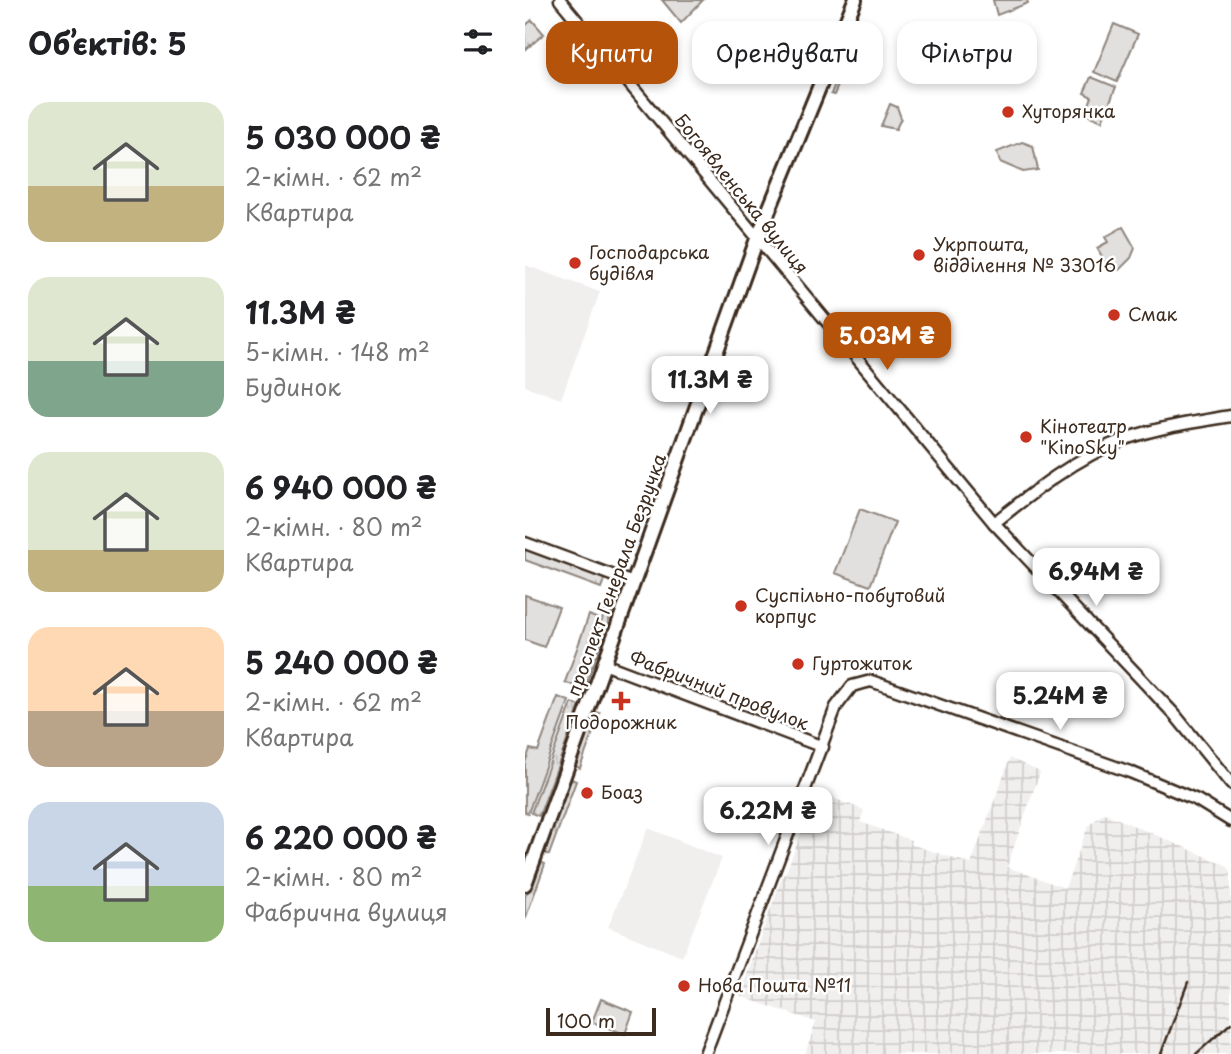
<!DOCTYPE html>
<html lang="uk">
<meta charset="utf-8">
<style>
body{margin:0;font-family:"Playpen Sans",sans-serif;background:#f2f2f2;color:#202124;height:100vh;display:flex;flex-direction:column;font-size:26px;white-space:nowrap}
*{box-sizing:border-box;margin:0}
p{font-size:23px;color:#757577}
.icon{flex:none;width:38px;height:38px;fill:none;stroke:currentColor;stroke-width:2;stroke-linecap:round;stroke-linejoin:round}
.map{position:relative;flex:1;overflow:hidden}
.details{display:flex;flex-direction:column;background:#fff;width:525px}
.details>*{flex:none}
.guide{position:absolute;left:21px;top:21px;width:579px;height:63px;display:flex;gap:14px}
.scale{position:absolute;left:21px;bottom:18px;width:110px;box-sizing:border-box;padding-left:7px;border:4px solid #3b2a1e;border-top:0;font-size:19px;line-height:24px;white-space:nowrap;color:#3b2a1e;-webkit-text-stroke:5px #fff;paint-order:stroke}
.price{position:absolute;translate:-50% -60px;padding:0 16px;border-radius:14px;background:#fff;color:#222;font-size:23px;line-height:46px;filter:drop-shadow(0 2px 4px #0008)}
.price::after{content:'';position:absolute;left:50%;top:42px;width:21px;height:16px;margin-left:-10px;background:inherit;clip-path:polygon(0 0,100% 0,50% 100%)}
.price.active{background:#b45309;color:#fff}
ul{padding:0;list-style:none}
li{display:flex;align-items:center;gap:21px;height:175px;padding:0 28px}
li span{display:grid;place-items:center;flex:none;width:196px;height:140px;border-radius:21px;color:#555}
li>.icon{margin-inline-start:auto}
span .icon{width:84px;height:84px;fill:#fffc;stroke-width:1}
li b{font-size:30px}
h2{display:flex;justify-content:space-between;align-items:center;height:84px;padding:0 28px;font-size:30px}
.pill{padding:0 24px;border-radius:21px;background:#fff;box-shadow:0 4px 10px #0003;font-size:24px;line-height:63px}
.pill.active{background:#b45309;color:#fff}
main{display:flex;flex:1;min-height:0}
.map>svg:first-child{display:block}
.built{fill:#f1efee}
.industrial{fill:url(#industrial-grid)}
.grass{fill:url(#grass-tufts);stroke:#8e857e;stroke-width:2}
.green{fill:#e2e0de;stroke:#8e857e;stroke-width:2}
.lines{fill:none;stroke-linecap:round;stroke-linejoin:round}
.minor-casing{stroke:#3b2a1e;stroke-width:15}
.major-casing{stroke:#3b2a1e;stroke-width:18}
.minor{stroke:#fff;stroke-width:10}
.major{stroke:#fff;stroke-width:12}
.rail{stroke:#3b2a1e;stroke-width:2.5}
.poi-dot{fill:#c8321e;stroke:#fff;stroke-width:2.5}
.labels{text-anchor:middle;stroke-width:5;stroke-linejoin:round;paint-order:stroke}
.poi-label{font-size:18px;fill:#3b2a1e;stroke:#fff;text-anchor:start}
.street-label{font-size:18px;fill:#3b2a1e;stroke:#fff}
</style>
<main>
<section class="details">
<h2>Об’єктів: 5<svg class="icon" aria-label="filters" viewBox="0 0 24 24"><path d="M4 7h16M4 17h16"/><circle cx="9" cy="7" r="2"/><circle cx="15" cy="17" r="2"/></svg></h2>
<ul>
<li><span style="background:linear-gradient(#dfe7d0 60%,#c2b280 0)"><svg class="icon" aria-label="home" viewBox="0 0 24 24"><path d="M3 11l9-7 9 7M6 9v11h12V9"/></svg></span><div><b>5 030 000 ₴</b><p>2-кімн. · 62 m²</p><p>Квартира</p></div></li>
<li><span style="background:linear-gradient(#dfe7d0 60%,#7fa58c 0)"><svg class="icon" aria-label="home" viewBox="0 0 24 24"><path d="M3 11l9-7 9 7M6 9v11h12V9"/></svg></span><div><b>11.3M ₴</b><p>5-кімн. · 148 m²</p><p>Будинок</p></div></li>
<li><span style="background:linear-gradient(#dfe7d0 70%,#c2b280 0)"><svg class="icon" aria-label="home" viewBox="0 0 24 24"><path d="M3 11l9-7 9 7M6 9v11h12V9"/></svg></span><div><b>6 940 000 ₴</b><p>2-кімн. · 80 m²</p><p>Квартира</p></div></li>
<li><span style="background:linear-gradient(#ffd9b3 60%,#b9a48a 0)"><svg class="icon" aria-label="home" viewBox="0 0 24 24"><path d="M3 11l9-7 9 7M6 9v11h12V9"/></svg></span><div><b>5 240 000 ₴</b><p>2-кімн. · 62 m²</p><p>Квартира</p></div></li>
<li><span style="background:linear-gradient(#c9d6e8 60%,#8fb573 0)"><svg class="icon" aria-label="home" viewBox="0 0 24 24"><path d="M3 11l9-7 9 7M6 9v11h12V9"/></svg></span><div><b>6 220 000 ₴</b><p>2-кімн. · 80 m²</p><p>Фабрична вулиця</p></div></li>
</ul>
</section>
<div class="map">
<svg width="706" height="1054" viewBox="0 0 706 1054">
<defs>
<pattern id="industrial-grid" width="8" height="8" patternUnits="userSpaceOnUse" patternTransform="scale(1.75)"><rect width="8" height="8" fill="#f1efee"/><path d="M0 4h8M4 0v8" fill="none" stroke="#d0cdcc"/></pattern>
<pattern id="grass-tufts" width="24" height="20" patternUnits="userSpaceOnUse" patternTransform="scale(1.75)"><rect width="24" height="20" fill="#e2e0de"/><path d="M3 7l-1-3M5 7V3M7 7l1-3M15 17l-1-3M17 17v-4M19 17l1-3" fill="none" stroke="#c3c0be"/></pattern>
</defs>
<rect width="100%" height="100%" fill="#fff"/>
<filter id="ink" filterUnits="userSpaceOnUse"><feTurbulence type="fractalNoise" baseFrequency=".0143" numOctaves="2"/><feDisplacementMap in="SourceGraphic" scale="14" xChannelSelector="R" yChannelSelector="G"/><feConvolveMatrix kernelMatrix="1 2 1 2 8 2 1 2 1" color-interpolation-filters="sRGB"/></filter>
<g filter="url(#ink)">
<g class="built">
<polygon points="0,265 75,292 36,399 0,386"/>
<polygon points="123,828 197,858 157,957 83,927"/>
</g>
<polygon class="industrial" points="485,758 515,772 482,867 540,888 563,826 579,813 701,865 706,871 706,1054 280,1054 291,1022 214,996 257,877 261,872 292,792 339,810 335,822 386,840 385,844 446,864"/>
<g class="grass">
<polygon points="137,0 178,0 156,23"/>
<polygon points="7,20 19,34 0,50 0,26"/>
<polygon points="331,30 332,40 309,95 306,94"/>
<polygon points="0,547 80,577 76,588 0,560"/>
<polygon points="84,601 90,603 60,687 53,685"/>
<polygon points="47,703 55,706 14,816 6,813"/>
<polygon points="69,711 75,713 55,768 49,766"/>
<polygon points="44,778 51,781 24,855 17,852"/>
<polygon points="13,861 20,864 0,920 0,897"/>
</g>
<g class="green">
<polygon points="468,0 502,0 503,3 472,15"/>
<polygon points="589,24 613,34 592,82 569,72"/>
<polygon points="566,77 591,87 577,121 560,114 567,97 559,93"/>
<polygon points="365,104 372,107 376,118 371,129 356,126"/>
<polygon points="497,142 508,146 513,170 498,172 475,162 472,152"/>
<polygon points="598,227 610,248 606,258 594,270 584,268 572,248 583,242 580,237"/>
<polygon points="335,509 370,522 345,586 310,573"/>
<polygon points="0,595 34,607 19,647 0,640"/>
<polygon points="64,615 73,619 49,686 40,682"/>
<polygon points="33,697 44,701 3,813 0,812 0,763 5,749 13,751"/>
<polygon points="76,999 108,1012 100,1034 67,1022"/>
</g>
<g class="lines">
<defs>
<g id="minor">
<polyline points="35,0 469,523 650,715 706,784"/>
<path d="M469 523C509 491 552 457 600 439 634 427 671 422 706 416"/>
<polyline points="0,543 108,583"/>
<polyline points="79,664 298,747"/>
<polyline points="180,1054 311,707 327,686 346,681 605,772 672,800 706,821"/>
</g>
<polyline id="major" points="0,884 232,239 330,0"/>
</defs>
<use href="#minor" class="minor-casing"/>
<use href="#major" class="major-casing"/>
<use href="#minor" class="minor"/>
<use href="#major" class="major"/>
<g class="rail">
<polyline points="636,1054 663,982"/>
<polyline points="671,1054 706,1023"/>
</g>
</g>
</g>
<g class="poi-dot">
<circle cx="483" cy="112" r="7"/>
<circle cx="394" cy="255" r="7"/>
<circle cx="50" cy="263" r="7"/>
<circle cx="589" cy="315" r="7"/>
<circle cx="501" cy="437" r="7"/>
<circle cx="216" cy="606" r="7"/>
<circle cx="273" cy="664" r="7"/>
<path d="M92.5 690.5h7v7h7v7h-7v7h-7v-7h-7v-7h7z"/>
<circle cx="62" cy="793" r="7"/>
<circle cx="159" cy="986" r="7"/>
</g>
<g class="labels">
<g class="poi-label">
<text x="497" y="118">Хуторянка</text>
<text x="408" y="251">Укрпошта,<tspan x="408" dy="21">відділення № 33016</tspan></text>
<text x="64" y="259">Господарська<tspan x="64" dy="21">будівля</tspan></text>
<text x="603" y="321">Смак</text>
<text x="515" y="433">Кінотеатр<tspan x="515" dy="21">"KinoSky"</tspan></text>
<text x="230" y="602">Суспільно-побутовий<tspan x="230" dy="21">корпус</tspan></text>
<text x="287" y="670">Гуртожиток</text>
<text x="96" y="729" text-anchor="middle">Подорожник</text>
<text x="76" y="799">Боаз</text>
<text x="173" y="992">Нова Пошта №11</text>
</g>
<g class="street-label">
<text transform="translate(216 194) rotate(51)" y="6">Богоявленська вулиця</text>
<text transform="translate(92 575) rotate(-70)" y="6">проспект Генерала Безручка</text>
<text transform="translate(194 691) rotate(21)" y="6">Фабричний провулок</text>
</g>
</g>
</svg>
<div class="scale">100 m</div>
<b class="price active" style="left:362px;top:372px">5.03M ₴</b>
<b class="price" style="left:185px;top:416px">11.3M ₴</b>
<b class="price" style="left:571px;top:608px">6.94M ₴</b>
<b class="price" style="left:535px;top:732px">5.24M ₴</b>
<b class="price" style="left:243px;top:847px">6.22M ₴</b>
<div class="guide">
<a class="pill active">Купити</a>
<a class="pill">Орендувати</a>
<a class="pill">Фільтри</a>
</div>
</div>
</main>
